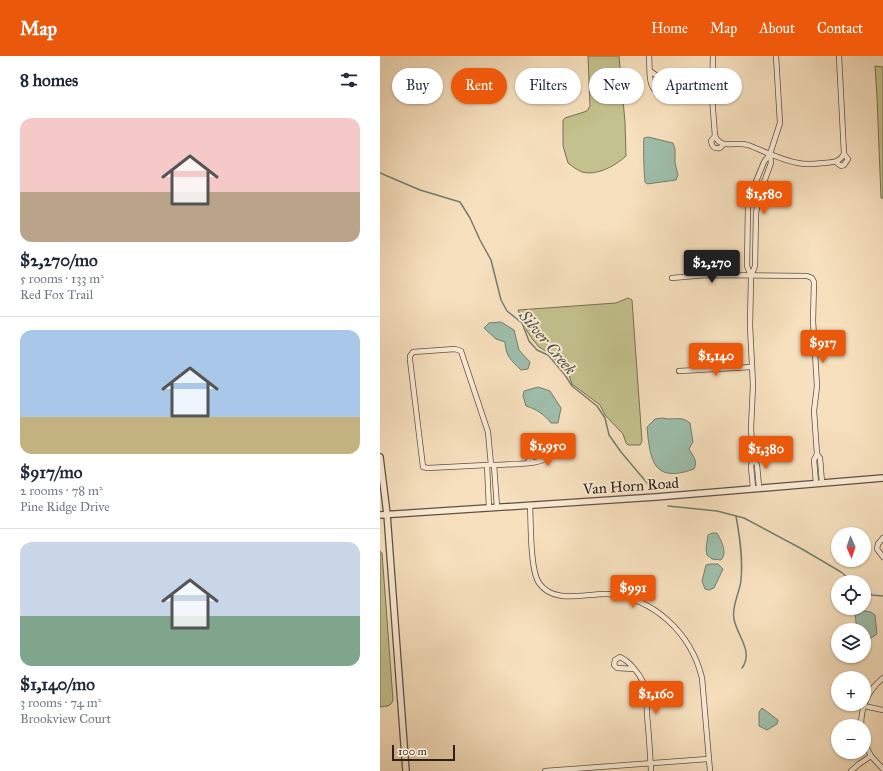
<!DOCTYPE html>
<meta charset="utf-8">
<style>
body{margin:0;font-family:"IM FELL Great Primer",serif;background:#f6f6f7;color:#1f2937;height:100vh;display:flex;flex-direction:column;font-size:15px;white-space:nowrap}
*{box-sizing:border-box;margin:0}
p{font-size:13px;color:#747a83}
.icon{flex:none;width:22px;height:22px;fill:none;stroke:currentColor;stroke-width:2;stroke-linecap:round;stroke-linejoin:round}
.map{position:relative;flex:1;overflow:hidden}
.details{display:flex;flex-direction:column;background:#fff;width:380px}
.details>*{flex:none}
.banner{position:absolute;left:12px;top:12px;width:380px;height:36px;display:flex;gap:8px}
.needle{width:26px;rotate:177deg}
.fabs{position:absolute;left:451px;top:471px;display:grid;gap:8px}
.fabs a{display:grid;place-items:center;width:40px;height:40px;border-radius:50%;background:#fff;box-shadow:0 1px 3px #0004;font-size:20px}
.scale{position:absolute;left:12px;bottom:10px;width:63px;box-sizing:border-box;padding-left:4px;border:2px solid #2d2019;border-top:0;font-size:11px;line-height:14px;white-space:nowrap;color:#2d2019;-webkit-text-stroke:3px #faebd5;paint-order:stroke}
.price{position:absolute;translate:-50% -34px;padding:0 9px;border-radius:4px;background:#ea580c;color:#fff;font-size:13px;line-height:26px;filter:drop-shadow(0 1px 2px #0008)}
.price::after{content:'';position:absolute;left:50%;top:24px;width:12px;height:9px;margin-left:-6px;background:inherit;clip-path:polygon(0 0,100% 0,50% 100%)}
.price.selected{background:#222;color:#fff}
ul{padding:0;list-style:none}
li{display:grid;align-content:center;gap:8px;height:212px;padding:0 20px}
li+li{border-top:1px solid #e0e1e3}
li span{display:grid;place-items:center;height:124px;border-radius:12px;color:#555}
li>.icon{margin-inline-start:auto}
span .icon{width:72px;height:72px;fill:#fffc;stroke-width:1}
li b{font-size:17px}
h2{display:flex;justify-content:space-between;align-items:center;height:48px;padding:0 20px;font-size:17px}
.tag{padding:0 14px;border-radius:18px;background:#fff;box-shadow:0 1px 3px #0004;font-size:14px;line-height:36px}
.tag.selected{background:#ea580c;color:#fff}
header{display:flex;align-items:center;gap:24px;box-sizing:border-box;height:56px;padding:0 20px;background:#ea580c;color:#fff}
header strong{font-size:19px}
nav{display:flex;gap:22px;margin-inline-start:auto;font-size:14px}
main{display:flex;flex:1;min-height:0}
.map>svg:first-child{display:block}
.green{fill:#c3c18d;stroke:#787053}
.water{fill:#9ebeab;stroke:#717f71}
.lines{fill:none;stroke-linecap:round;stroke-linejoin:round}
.stream{stroke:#717f71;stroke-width:1.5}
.minor-casing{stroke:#605042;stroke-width:6}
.tertiary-casing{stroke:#605042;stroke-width:8}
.minor{stroke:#faebd5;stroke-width:4.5}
.tertiary{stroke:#faebd5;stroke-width:5.5}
.labels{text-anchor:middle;stroke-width:4;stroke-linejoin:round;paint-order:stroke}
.street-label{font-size:15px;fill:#2d2019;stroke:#faebd5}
.water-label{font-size:16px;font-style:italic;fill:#4f4f45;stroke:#faebd5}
</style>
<header>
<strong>Map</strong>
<nav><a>Home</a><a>Map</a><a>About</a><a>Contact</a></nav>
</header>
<main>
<section class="details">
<h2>8 homes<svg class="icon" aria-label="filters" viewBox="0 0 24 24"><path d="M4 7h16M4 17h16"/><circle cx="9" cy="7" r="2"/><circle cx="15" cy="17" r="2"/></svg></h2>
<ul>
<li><span style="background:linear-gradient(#f6c9c9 60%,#b9a48a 0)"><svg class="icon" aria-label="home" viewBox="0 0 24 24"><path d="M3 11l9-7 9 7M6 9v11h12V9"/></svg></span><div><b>$2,270/mo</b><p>5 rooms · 133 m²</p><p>Red Fox Trail</p></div></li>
<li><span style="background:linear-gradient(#a9c7e8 70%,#c2b280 0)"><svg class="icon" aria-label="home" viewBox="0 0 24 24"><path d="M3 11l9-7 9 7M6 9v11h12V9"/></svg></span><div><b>$917/mo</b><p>2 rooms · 78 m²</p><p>Pine Ridge Drive</p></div></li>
<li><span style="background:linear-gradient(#c9d6e8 60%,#7fa58c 0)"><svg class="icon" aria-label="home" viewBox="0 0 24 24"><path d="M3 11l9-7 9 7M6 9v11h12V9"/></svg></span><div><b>$1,140/mo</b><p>3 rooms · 74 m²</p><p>Brookview Court</p></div></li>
</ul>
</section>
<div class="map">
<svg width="503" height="715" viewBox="0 0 503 715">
<rect width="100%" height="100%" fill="#f7e0be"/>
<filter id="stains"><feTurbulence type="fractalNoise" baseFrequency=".005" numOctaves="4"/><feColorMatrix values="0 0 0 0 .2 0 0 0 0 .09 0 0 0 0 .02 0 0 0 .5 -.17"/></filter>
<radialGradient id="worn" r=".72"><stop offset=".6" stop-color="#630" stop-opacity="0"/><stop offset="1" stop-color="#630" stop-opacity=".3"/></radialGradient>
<g class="green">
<path d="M208 0H239L245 66 246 100C235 110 217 120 202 116 197 114 192 110 188 107L183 90V64L185 62 207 55 210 50Z"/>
<polygon points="495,10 503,11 503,142 501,142 497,41"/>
<polygon points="248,242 252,244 262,385 260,389 248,389 246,387 243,378 225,359 220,349 192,328 189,319 169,297 159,291 153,284 147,275 138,254 236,247"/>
<path d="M0 495 2 497 13 644C11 651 6 650 0 651Z"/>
</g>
<g class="water">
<path d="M268 81 293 87 295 93V107L298 119 296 124 267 128 265 126C264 120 263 85 264 82Z"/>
<path d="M121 266 134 274 139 294 150 306 148 313 141 314C131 304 126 301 125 286L116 283 104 272 109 267Z"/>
<path d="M158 331 170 335 181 352 178 367H171C164 358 156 353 146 350L143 340 144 335Z"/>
<path d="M282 362C293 365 301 359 310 367L313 386 309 393C313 400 318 405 314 413 273 428 270 404 267 371L275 363Z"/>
<path d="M332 477H337C341 484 348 497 341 504L332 503 327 499 326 493 328 479Z"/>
<polygon points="330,508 338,508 343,513 334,532 329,534 325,533 322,525 326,509"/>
<polygon points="477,554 491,556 495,559 497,578 484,587 484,574 477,574 475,558"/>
<polygon points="382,652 398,664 397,668 387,674 379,670 379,656"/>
</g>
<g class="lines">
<g class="stream">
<polyline points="0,117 40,134 80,146 90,162 100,184 111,204 121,244 127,255 142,267 149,285 157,294 168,299 185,319 192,330 217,350 225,362 229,379 241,396 273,434"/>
<polyline points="288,450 337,455 364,462 422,493 461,516 473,526"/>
<path d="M356 460C360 482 363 502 361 524 360 536 351 551 354 563 357 580 374 595 362 612"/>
<polyline points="484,534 492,539 503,540"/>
</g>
<defs>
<g id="minor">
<path d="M269 0C270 9 268 26 274 33L281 32 283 30V24L270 15"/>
<path d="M333 0 332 41 335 80C341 94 356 85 368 89 384 95 401 104 418 107 426 109 435 108 443 107 452 106 459 107 464 98L459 0"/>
<path d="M335 80 331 85C332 91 334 93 340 92L343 89"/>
<polyline points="456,106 461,110 464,109 468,103 464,98"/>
<polyline points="371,220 367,210 368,151 370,140 384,106 390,98 400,67 396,0"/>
<polyline points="292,222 326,219 427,220 432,222 434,226 433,265 437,330 434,355 437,398 440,402 442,427"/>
<polyline points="299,315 372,311"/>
<polyline points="373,402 377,409 379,431"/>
<polyline points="107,409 109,452"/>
<path d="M111 409 108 376 81 295 75 293 33 296 30 300V304L43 411 48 412 107 409H114C127 408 155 409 165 403L166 399 165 396 158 394 148 406"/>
<polyline points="114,409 117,451"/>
<polyline points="436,427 434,404 437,398"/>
<polyline points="373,432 371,410 373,402 371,372 373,329 370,270 371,220 375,210 376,157 380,137 391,107 390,98"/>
<path d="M150 449C151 467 150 514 159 527 174 549 206 537 228 538 274 542 311 577 322 622L330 715"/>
<polyline points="503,482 498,488 497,493 503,501"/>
<path d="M254 613 237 612 234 609 235 604 240 601C249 605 259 617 263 626 267 636 267 648 267 659 269 678 270 696 271 715"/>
<polyline points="484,650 503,654"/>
<path d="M481 670C481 651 488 634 503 622"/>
<polyline points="484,686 491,700 503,713"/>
<polyline points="165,715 328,703"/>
<polyline points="471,715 479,708 491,700"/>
</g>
<g id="tertiary">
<polyline points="0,401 7,458 26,715"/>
<polyline points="0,459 276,441 503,422"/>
</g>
</defs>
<use href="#minor" class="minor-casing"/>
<use href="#tertiary" class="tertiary-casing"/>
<use href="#minor" class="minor"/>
<use href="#tertiary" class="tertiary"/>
</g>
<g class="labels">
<g class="street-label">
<text transform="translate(251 430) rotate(-4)" y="5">Van Horn Road</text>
</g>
<g class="water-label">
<text transform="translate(168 286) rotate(50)" y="6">Silver Creek</text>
</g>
</g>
<rect width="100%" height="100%" filter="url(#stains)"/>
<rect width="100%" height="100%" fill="url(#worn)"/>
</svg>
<div class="fabs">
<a><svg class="needle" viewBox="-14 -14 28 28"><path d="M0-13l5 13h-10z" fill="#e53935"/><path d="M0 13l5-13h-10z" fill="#747a83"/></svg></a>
<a><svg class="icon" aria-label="locate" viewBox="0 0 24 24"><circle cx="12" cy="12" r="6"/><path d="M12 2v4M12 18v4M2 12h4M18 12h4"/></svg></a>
<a><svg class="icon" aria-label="layers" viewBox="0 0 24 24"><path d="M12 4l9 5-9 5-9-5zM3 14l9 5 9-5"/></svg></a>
<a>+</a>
<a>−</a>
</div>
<div class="scale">100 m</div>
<b class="price" style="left:384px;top:159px">$1,580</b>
<b class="price selected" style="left:332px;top:228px">$2,270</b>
<b class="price" style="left:443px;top:308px">$917</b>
<b class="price" style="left:336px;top:321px">$1,140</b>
<b class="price" style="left:168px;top:411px">$1,950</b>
<b class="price" style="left:386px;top:414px">$1,380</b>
<b class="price" style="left:253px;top:553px">$991</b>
<b class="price" style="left:276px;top:659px">$1,160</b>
<div class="banner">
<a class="tag">Buy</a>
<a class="tag selected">Rent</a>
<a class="tag">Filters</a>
<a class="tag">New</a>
<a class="tag">Apartment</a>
</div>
</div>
</main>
